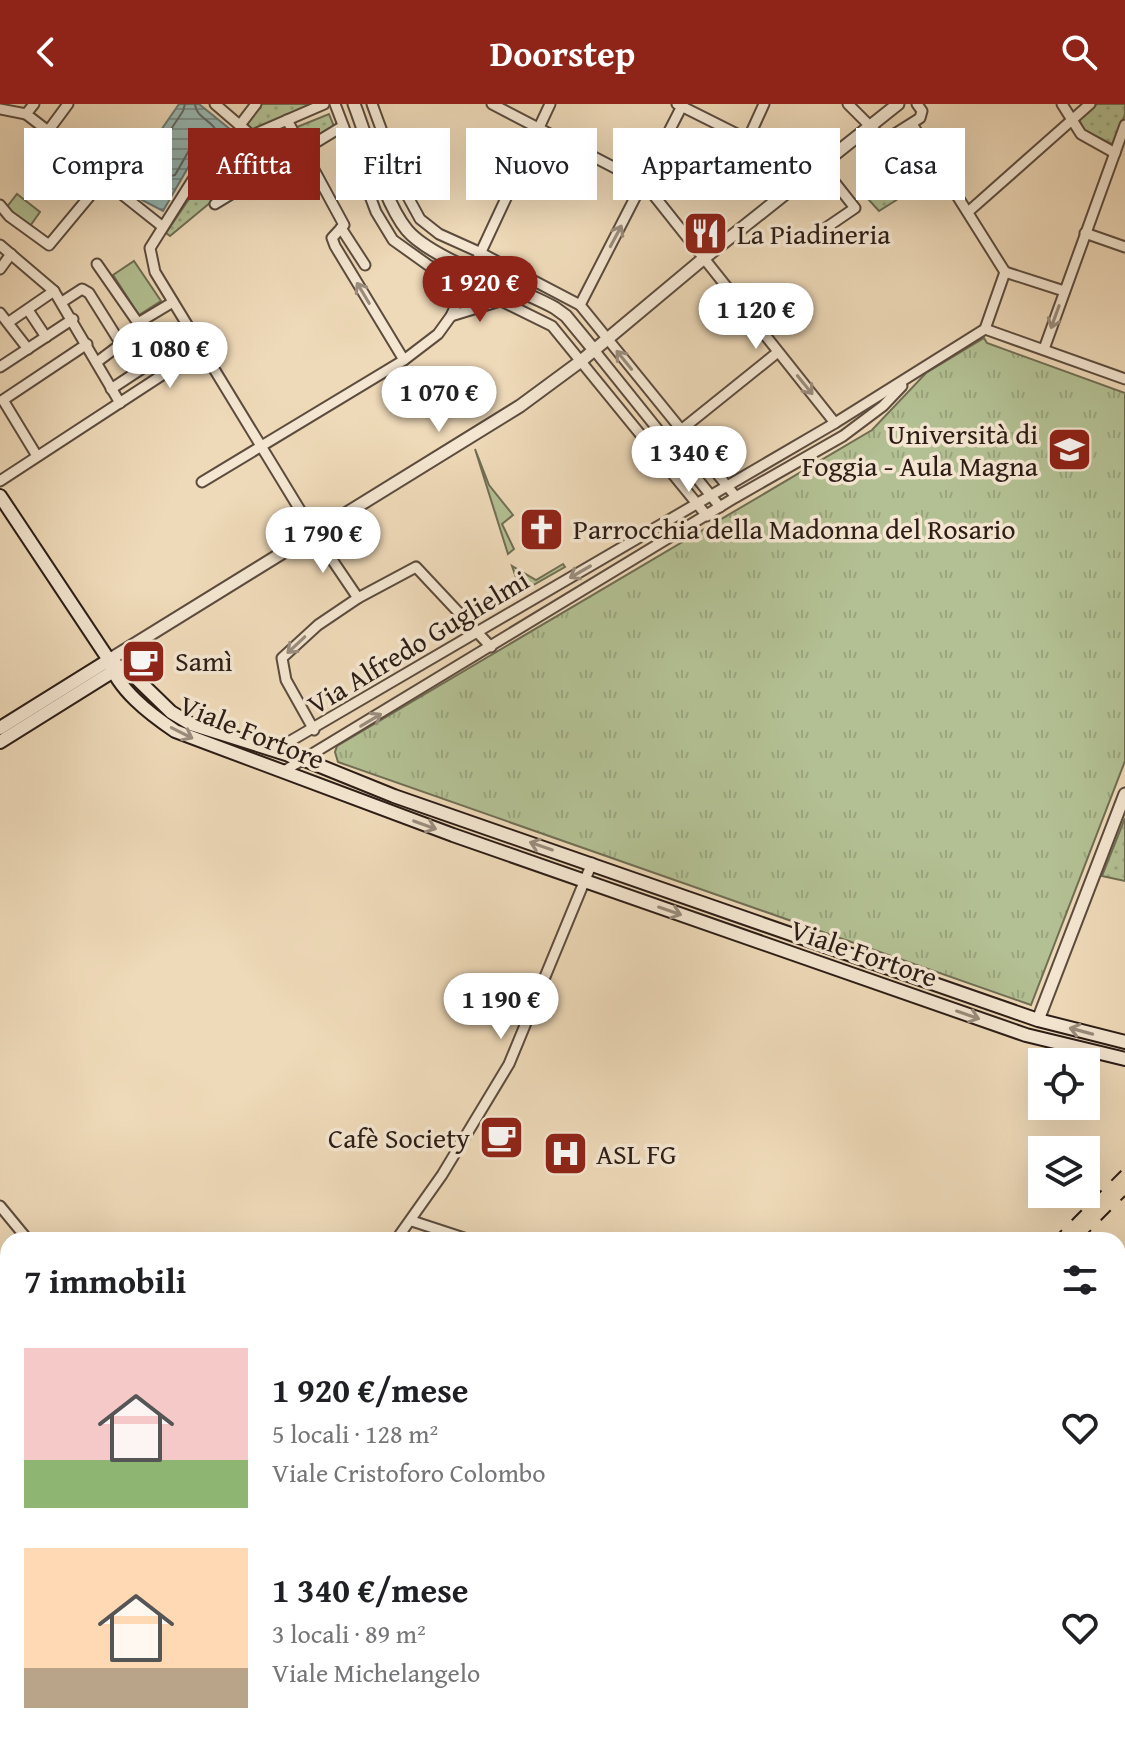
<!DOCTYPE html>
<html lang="it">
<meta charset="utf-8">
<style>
body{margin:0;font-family:"Gentium Book Plus",serif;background:#f6f6f6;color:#202124;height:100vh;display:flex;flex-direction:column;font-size:30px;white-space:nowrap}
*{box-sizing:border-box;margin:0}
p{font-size:26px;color:#757577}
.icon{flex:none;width:44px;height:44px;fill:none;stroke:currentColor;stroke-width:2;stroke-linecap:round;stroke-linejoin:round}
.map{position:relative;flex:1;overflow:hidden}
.side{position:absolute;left:0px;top:1128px;width:1126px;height:514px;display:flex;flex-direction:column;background:#fff;border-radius:24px 24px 0 0;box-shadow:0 8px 32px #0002}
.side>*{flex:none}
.banner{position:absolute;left:24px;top:24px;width:1078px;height:72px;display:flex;gap:16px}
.controls{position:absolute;left:1028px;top:944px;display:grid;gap:16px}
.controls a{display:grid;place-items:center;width:72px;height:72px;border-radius:0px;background:#fff;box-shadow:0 8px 32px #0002;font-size:40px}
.price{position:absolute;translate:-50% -68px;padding:0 18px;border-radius:28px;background:#fff;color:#222;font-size:26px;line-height:52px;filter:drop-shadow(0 2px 4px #0008)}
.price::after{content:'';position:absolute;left:50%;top:48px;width:24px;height:18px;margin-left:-12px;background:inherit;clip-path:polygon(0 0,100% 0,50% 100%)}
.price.selected{background:#8f2418;color:#fff}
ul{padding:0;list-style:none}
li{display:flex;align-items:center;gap:24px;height:200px;padding:0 24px}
li span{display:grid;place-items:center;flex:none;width:224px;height:160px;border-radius:0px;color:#555}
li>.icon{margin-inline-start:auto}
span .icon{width:96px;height:96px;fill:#fffc;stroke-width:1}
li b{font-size:34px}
h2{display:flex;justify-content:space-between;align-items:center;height:96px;padding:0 24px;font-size:34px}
.chip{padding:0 28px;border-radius:0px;background:#fff;box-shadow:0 8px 32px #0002;font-size:28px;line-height:72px}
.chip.selected{background:#8f2418;color:#fff}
header{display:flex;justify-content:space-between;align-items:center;height:104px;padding:0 24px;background:#8f2418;color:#fff;font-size:36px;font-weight:800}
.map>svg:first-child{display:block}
.grass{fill:url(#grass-tufts);stroke:#706e54;stroke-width:2}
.park{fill:url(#park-dots);stroke:#706e54;stroke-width:2}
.garden{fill:#b3c093;stroke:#706e54;stroke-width:2}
.water{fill:url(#water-rules);stroke:#6e7b75;stroke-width:2}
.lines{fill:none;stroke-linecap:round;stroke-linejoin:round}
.shore{stroke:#636b65;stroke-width:2}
.minor-casing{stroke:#5c4c3e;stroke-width:13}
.tertiary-casing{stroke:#5c4c3e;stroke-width:15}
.secondary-casing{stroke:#2c1d16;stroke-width:16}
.minor{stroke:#f4e6d1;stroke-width:9}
.tertiary{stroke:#f4e6d1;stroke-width:11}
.secondary{stroke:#f4e6d1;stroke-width:12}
.rail{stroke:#2c1d16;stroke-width:2;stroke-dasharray:14 14;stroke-linecap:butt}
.oneway{stroke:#9a8c7d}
.labels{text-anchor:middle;stroke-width:7;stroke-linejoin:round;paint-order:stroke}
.poi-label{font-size:28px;fill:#2c1d16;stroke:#f4e6d1;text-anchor:start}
.street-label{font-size:28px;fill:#2c1d16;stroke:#f4e6d1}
</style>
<header><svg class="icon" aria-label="back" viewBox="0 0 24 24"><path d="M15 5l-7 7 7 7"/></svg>Doorstep<svg class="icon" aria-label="search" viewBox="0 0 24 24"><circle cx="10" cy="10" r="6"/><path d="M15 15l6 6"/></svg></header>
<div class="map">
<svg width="1125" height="1641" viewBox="0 0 1125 1641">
<defs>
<pattern id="grass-tufts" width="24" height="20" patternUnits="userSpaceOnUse" patternTransform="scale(2)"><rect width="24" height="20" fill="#b3c093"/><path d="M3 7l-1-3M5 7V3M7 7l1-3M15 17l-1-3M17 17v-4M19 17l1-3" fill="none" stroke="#9aa57e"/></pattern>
<pattern id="park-dots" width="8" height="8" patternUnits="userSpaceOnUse" patternTransform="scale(2)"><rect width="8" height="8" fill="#b3c093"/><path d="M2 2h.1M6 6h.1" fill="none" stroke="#9aa57e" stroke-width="1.8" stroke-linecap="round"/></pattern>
<pattern id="water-rules" width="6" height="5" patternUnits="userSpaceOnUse" patternTransform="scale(2)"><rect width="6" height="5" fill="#9ab9b4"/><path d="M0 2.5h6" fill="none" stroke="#7e9691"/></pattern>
</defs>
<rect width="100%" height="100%" fill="#eed9b8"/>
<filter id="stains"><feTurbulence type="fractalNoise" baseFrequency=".0025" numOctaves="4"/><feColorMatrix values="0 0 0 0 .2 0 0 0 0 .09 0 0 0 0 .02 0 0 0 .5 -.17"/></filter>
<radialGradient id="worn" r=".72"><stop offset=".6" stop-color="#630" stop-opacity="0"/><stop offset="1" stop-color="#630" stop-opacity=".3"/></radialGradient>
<g class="grass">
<polygon points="984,234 987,239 1125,289 1125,657 1031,901 338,658 335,648 337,642 872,326 926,269"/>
<polygon points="475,345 489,381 513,411 502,420 514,445 508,450"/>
<polygon points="563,460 565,463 521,488 512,462 536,476"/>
</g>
<g class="park">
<polygon points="259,0 312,0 254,27 245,18"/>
<polygon points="1097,0 1125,0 1125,10 1114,41 1085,27 1079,16"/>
<polygon points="329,10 335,25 308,42 297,23"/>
<polygon points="286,29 297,48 217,93 170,132 166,129 212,61"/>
<polygon points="903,46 910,47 928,76 879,107 869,96 895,75 885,61"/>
<polygon points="1125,714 1125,777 1102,772"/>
</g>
<g class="garden">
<polygon points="17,90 40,108 30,122 6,104"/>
<polygon points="134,157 161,197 139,211 113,171"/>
</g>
<polygon class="water" points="179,0 199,0 231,26 226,33 197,48 163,107 142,96 159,67 158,53 148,45"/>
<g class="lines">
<path class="shore" d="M185 0 183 7 160 42 166 51 167 69 170 72 175 71 191 43 217 28C212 16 196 14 195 0"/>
<defs>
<g id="minor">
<polyline points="34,0 26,10 48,27 68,0"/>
<polyline points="215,0 251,31"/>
<polyline points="324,0 209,50 150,144 155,168 314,429 358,494"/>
<polyline points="335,0 376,108 393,136 428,161 552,222 707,412"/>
<polyline points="372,0 402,82 420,115 439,130 479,148 580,201 736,393"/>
<polyline points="492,0 644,79 835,319"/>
<polyline points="677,0 761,42 774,54 794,84"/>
<polyline points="848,0 881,33 893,31 920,14 922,7 917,0"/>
<polyline points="1062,0 1081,30 1115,49"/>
<polyline points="0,5 26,10"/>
<polyline points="287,16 344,121 332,134 335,142 404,256"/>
<polyline points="912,20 1005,168 985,225"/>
<polyline points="240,21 256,0"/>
<polyline points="48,27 85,61 163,123"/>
<polyline points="749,33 764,0"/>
<polyline points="215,100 343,22"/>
<polyline points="0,101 9,112 49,141 103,76"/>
<polyline points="968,108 1090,0"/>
<polyline points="341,124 365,161"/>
<polyline points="1085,129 1125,143"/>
<polyline points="817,130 855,104 821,61"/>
<polyline points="0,141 54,187 120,299"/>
<polyline points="97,160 138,219 173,198"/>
<polyline points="0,165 11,150"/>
<polyline points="1005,168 1064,187"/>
<polyline points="62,198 82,185 89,189 121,240 97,258"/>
<polyline points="580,201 683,0"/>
<polyline points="28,206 46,233"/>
<polyline points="0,209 28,245"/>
<polyline points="451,212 500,197"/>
<polyline points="9,218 54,187"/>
<polyline points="138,219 158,254"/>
<polyline points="985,225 1125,275"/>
<polyline points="1044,245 1125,21"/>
<polyline points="594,246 720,403"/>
<polyline points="0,263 73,215"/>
<polyline points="111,285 158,254 167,268"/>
<polyline points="681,326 778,248"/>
<polyline points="37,352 3,296 87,240"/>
<polyline points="0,377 202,245"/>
<polyline points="202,378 404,256 438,230 451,212 550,0"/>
<polyline points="314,626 286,576 282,554 318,521 358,494 416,463 491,543"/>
<polyline points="275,646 835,319 985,225"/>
<polyline points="284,667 736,393 843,332 883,302 902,282"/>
<polyline points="0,1102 28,1136"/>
<polyline points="412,1117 470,1136"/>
<polyline points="396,1136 442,1071 509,960 592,759"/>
</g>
<g id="tertiary">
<path d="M354 0C368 36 384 98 407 126 432 156 518 183 555 204L566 212 594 246"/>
<polyline points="109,556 520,302 581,257 703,155 898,0"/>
<polyline points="1038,916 1125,690"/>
</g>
<g id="secondary">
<path d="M0 392 109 556C117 585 150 610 175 627L453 731 1026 931 1125 955"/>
<polyline points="109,556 135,573 171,608 191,620 305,656 394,692 1038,916 1125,938"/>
<polyline points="0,624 109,556"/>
<polyline points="0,638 112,568"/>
<polyline points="1118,1412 1125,1406"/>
<polyline points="834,1641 843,1634"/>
</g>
</defs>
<use href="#minor" class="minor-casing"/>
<use href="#tertiary" class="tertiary-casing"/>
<use href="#secondary" class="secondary-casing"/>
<use href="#minor" class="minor"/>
<use href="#tertiary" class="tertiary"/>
<use href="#secondary" class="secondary"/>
<g class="rail">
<polyline points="1052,1136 1125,1063"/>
<polyline points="1081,1136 1125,1092"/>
<polyline points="0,1554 8,1554"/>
<polyline points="585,1641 592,1634"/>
</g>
</g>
<defs><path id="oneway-shaft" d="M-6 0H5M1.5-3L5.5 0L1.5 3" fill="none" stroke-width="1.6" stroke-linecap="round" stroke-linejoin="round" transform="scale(2)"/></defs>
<g class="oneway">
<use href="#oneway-shaft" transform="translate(616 132) rotate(-62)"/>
<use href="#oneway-shaft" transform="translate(363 189) rotate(-121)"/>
<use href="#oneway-shaft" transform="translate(1055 213) rotate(110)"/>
<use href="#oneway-shaft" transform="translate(624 256) rotate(-129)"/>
<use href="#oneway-shaft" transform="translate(805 281) rotate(51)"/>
<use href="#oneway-shaft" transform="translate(580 468) rotate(150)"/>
<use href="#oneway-shaft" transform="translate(296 541) rotate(137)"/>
<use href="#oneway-shaft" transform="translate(371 616) rotate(-31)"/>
<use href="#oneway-shaft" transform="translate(182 629) rotate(27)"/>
<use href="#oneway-shaft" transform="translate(425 721) rotate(20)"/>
<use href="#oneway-shaft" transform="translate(541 742) rotate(-161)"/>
<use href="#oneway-shaft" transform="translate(670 807) rotate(19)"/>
<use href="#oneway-shaft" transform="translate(968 911) rotate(19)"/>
<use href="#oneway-shaft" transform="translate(1081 927) rotate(-165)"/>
</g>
<defs>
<symbol id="restaurant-square" viewBox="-11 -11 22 22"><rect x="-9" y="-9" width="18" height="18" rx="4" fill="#8f2418" stroke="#f4e6d1"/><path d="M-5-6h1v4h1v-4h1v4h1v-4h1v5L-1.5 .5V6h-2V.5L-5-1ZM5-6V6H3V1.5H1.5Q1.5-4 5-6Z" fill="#fff"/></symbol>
<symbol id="university-square" viewBox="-11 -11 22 22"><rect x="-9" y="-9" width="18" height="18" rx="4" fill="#8f2418" stroke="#f4e6d1"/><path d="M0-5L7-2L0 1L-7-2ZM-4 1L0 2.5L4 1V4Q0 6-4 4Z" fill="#fff"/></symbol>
<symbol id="church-square" viewBox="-11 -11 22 22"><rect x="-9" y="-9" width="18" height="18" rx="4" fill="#8f2418" stroke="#f4e6d1"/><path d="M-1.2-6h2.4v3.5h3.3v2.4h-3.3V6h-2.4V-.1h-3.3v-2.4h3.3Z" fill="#fff"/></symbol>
<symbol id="cafe-square" viewBox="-11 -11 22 22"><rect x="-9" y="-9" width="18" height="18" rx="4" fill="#8f2418" stroke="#f4e6d1"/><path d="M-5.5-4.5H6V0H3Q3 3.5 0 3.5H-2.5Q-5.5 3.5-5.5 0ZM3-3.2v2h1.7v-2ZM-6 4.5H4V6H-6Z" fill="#fff"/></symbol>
<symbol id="hospital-square" viewBox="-11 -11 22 22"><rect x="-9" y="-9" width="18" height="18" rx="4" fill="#8f2418" stroke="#f4e6d1"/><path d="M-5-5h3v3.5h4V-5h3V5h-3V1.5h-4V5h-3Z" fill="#fff"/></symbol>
</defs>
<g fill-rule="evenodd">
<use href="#restaurant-square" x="680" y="104" width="51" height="51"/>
<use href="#university-square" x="1044" y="320" width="51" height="51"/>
<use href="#church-square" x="516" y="400" width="51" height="51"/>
<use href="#cafe-square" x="118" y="532" width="51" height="51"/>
<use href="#cafe-square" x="476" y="1008" width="51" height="51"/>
<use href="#hospital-square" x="540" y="1024" width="51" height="51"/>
</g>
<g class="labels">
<g class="poi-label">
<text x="737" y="140">La Piadineria</text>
<text x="1038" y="340" text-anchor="end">Università di<tspan x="1038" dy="32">Foggia - Aula Magna</tspan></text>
<text x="573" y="435">Parrocchia della Madonna del Rosario</text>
<text x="175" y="567">Samì</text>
<text x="470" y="1044" text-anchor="end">Cafè Society</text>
<text x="596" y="1060">ASL FG</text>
</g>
<g class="street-label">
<text transform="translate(418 538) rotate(-31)" y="10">Via Alfredo Guglielmi</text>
<text transform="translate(252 628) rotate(22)" y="10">Viale Fortore</text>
<text transform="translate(864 849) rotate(19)" y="10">Viale Fortore</text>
</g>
</g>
<rect width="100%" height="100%" filter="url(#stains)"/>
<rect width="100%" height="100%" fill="url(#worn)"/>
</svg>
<div class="controls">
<a><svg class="icon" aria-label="locate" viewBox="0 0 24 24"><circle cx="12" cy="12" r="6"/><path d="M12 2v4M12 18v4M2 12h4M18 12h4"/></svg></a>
<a><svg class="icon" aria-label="layers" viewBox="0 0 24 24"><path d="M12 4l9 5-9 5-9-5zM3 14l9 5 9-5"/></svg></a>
</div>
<b class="price selected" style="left:480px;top:220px">1 920 €</b>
<b class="price" style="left:756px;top:247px">1 120 €</b>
<b class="price" style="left:170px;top:286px">1 080 €</b>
<b class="price" style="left:439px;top:330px">1 070 €</b>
<b class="price" style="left:689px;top:390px">1 340 €</b>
<b class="price" style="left:323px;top:471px">1 790 €</b>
<b class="price" style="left:501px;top:937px">1 190 €</b>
<div class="banner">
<a class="chip">Compra</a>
<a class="chip selected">Affitta</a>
<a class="chip">Filtri</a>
<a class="chip">Nuovo</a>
<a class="chip">Appartamento</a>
<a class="chip">Casa</a>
</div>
<section class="side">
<h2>7 immobili<svg class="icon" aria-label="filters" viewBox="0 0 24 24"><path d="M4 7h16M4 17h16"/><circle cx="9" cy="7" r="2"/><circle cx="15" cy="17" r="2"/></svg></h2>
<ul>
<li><span style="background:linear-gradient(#f6c9c9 70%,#8fb573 0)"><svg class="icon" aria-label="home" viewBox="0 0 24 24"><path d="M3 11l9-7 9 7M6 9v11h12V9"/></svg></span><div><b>1 920 €/mese</b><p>5 locali · 128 m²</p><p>Viale Cristoforo Colombo</p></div><svg class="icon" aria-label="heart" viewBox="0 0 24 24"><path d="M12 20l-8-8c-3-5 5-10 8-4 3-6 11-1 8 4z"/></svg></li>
<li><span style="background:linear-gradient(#ffd9b3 75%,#b9a48a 0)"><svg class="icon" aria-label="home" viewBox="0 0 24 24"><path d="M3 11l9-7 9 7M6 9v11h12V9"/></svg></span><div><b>1 340 €/mese</b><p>3 locali · 89 m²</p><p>Viale Michelangelo</p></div><svg class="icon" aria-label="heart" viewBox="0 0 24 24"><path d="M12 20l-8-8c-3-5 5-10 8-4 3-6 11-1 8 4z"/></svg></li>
</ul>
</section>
</div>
